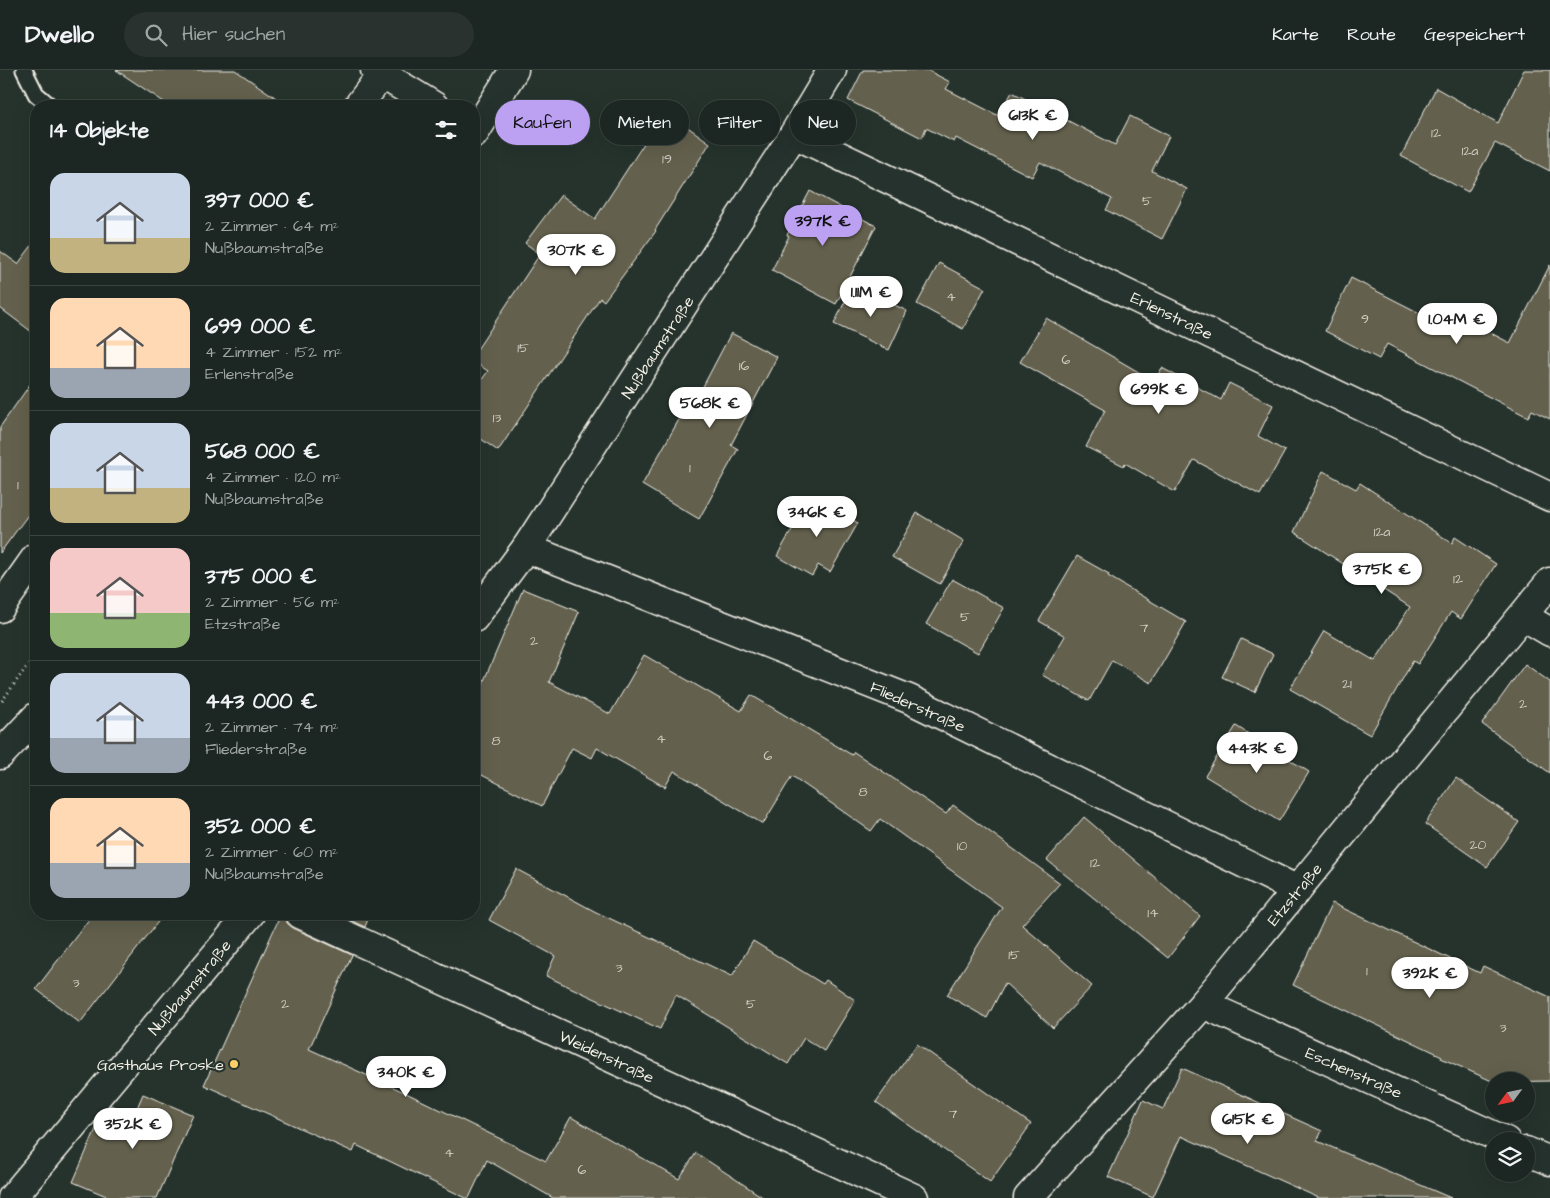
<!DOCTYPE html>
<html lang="de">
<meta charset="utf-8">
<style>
body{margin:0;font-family:"Architects Daughter",sans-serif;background:#29322f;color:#f1f3f6;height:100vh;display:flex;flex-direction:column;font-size:19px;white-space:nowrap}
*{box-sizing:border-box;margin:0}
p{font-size:16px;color:#a0a5a5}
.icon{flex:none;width:28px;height:28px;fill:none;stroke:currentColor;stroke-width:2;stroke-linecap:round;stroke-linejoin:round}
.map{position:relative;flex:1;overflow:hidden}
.panel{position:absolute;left:30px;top:30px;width:450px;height:820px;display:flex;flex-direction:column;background:#1c2622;border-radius:20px;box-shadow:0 5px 20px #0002,0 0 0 1px #3a4340}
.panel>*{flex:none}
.banner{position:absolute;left:495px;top:30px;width:475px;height:45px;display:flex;gap:10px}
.needle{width:32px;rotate:237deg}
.buttons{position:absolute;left:1485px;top:1002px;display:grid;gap:10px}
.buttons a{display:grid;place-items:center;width:50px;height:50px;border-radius:50%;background:#1c2622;box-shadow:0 5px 20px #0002,0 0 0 1px #3a4340;font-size:25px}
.price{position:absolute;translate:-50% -42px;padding:0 11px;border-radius:18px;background:#fff;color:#222;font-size:16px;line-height:32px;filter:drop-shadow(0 1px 2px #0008)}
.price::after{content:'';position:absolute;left:50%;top:30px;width:15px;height:11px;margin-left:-8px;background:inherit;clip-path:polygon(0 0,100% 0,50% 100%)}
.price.selected{background:#bca0f2;color:#111}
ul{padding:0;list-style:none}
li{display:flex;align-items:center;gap:15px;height:125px;padding:0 20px}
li+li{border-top:1px solid #3a4340}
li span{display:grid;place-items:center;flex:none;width:140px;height:100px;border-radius:15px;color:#555}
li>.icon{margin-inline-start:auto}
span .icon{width:60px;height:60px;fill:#fffc;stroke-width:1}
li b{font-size:21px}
h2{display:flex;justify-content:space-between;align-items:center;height:60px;padding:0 20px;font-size:21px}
.pill{padding:0 18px;border-radius:22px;background:#1c2622;box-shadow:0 5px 20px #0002,0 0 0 1px #3a4340;font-size:18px;line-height:45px}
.pill.selected{background:#bca0f2;color:#111}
header{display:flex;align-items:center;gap:30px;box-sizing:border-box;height:70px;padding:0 25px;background:#1c2622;border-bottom:1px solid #3a4340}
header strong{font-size:24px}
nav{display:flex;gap:28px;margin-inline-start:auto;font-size:18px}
.search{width:350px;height:45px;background:#29322f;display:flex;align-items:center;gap:12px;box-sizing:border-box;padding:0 18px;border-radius:28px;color:#a0a5a5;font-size:19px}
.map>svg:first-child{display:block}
.building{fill:#64614e;stroke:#f4f1e8}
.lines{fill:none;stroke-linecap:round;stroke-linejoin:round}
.service-casing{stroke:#f4f1e8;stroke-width:19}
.minor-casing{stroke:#f4f1e8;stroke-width:31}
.tertiary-casing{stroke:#f4f1e8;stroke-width:31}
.path{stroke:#f4f1e8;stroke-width:3;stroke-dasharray:1 4;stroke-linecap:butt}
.service{stroke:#26332d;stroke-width:15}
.minor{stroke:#26332d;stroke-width:28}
.tertiary{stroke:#26332d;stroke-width:28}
.poi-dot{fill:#ffd166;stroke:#26332d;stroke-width:2}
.labels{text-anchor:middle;stroke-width:4.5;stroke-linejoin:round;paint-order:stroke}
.number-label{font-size:14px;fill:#d0cdc2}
.street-label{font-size:16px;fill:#f4f1e8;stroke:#26332d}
.poi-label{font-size:16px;fill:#f4f1e8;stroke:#26332d;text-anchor:end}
</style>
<header>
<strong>Dwello</strong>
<div class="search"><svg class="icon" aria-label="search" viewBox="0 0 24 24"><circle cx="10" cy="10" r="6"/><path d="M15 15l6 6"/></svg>Hier suchen</div>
<nav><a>Karte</a><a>Route</a><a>Gespeichert</a></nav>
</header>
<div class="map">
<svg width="1550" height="1128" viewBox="0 0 1550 1128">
<rect width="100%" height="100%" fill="#26332d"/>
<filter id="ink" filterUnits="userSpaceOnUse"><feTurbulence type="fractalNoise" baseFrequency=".02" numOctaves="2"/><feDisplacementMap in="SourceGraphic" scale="10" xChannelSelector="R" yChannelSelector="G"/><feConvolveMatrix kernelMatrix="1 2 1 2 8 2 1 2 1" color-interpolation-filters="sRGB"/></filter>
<g filter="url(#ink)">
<g class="building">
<polygon points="116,0 235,0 288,36 170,36"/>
<polygon points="863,0 927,0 950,12 946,19 999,46 1012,22 1115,75 1130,46 1169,66 1152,101 1187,119 1162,169 1106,140 1112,129 1040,92 1032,107 956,68 954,72 926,58 922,68 848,30"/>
<polygon points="1524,0 1550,0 1550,101 1495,73 1468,122 1401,86 1436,18 1498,53"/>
<polygon points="665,41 710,73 655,160 656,161 604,231 600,228 498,381 474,364 474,321 488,301 474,292 474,284 540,184 525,173 561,125 595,149"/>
<polygon points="810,121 876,156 836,234 772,200 789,166 787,165"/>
<polygon points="36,170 36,265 0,238 0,181 18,194"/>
<polygon points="939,193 985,218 963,259 917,234"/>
<polygon points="1550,195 1550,349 1532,340 1528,347 1387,274 1379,289 1325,261 1351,208 1451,259 1458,246 1510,273"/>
<polygon points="853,215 907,241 889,280 834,254"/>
<polygon points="1046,248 1154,311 1162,298 1221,330 1229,313 1273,335 1258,366 1285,381 1260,425 1194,390 1175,422 1125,393 1124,396 1086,377 1105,340 1020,292"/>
<polygon points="731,263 777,287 731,375 738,379 699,449 642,415 681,346 686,349"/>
<polygon points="36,306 36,434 0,483 0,357"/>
<polygon points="1323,401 1356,419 1360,413 1452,473 1455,467 1496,494 1461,549 1451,542 1418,594 1413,591 1370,665 1290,619 1324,561 1375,591 1410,537 1294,462"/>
<polygon points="811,426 858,453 830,502 818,495 812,506 777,486"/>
<polygon points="917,443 964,471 940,514 892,487"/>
<polygon points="1077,486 1109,504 1108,506 1186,552 1151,613 1112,590 1089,631 1042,605 1065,566 1039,551"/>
<polygon points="952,509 1004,538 978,583 926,554"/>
<polygon points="523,519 579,542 549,612 610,644 644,585 741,641 751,625 852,685 854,682 946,744 953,735 1060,813 1022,855 1092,916 1053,958 1005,913 987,948 947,925 1002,837 880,749 871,761 792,706 763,754 674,701 665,717 597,678 592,688 572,678 542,736 474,701 474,634"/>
<polygon points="1241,569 1273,584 1255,622 1222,607"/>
<polygon points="1525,594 1550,612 1550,703 1482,654"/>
<polygon points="1236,656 1309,702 1279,751 1205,706"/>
<polygon points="1456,708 1519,752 1487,797 1425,754"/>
<polygon points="1084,747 1200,846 1168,888 1047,790"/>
<polygon points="516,799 596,842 732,906 753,871 823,914 826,910 855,930 824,981 804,968 788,994 676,925 660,959 546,906 555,886 489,850"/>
<polygon points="1332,833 1480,903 1483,896 1550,927 1550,1011 1494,1012 1441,988 1442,986 1293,915"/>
<polygon points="93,844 164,844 80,953 36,919"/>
<polygon points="281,844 285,844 287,853 293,858 352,885 309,979 404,1022 546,1091 571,1047 679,1109 696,1083 764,1128 553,1128 487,1090 469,1128 466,1128 356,1075 353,1082 204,1015"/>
<polygon points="337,844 370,844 365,857"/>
<polygon points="917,974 1031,1054 990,1112 876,1032"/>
<polygon points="1182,998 1322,1061 1317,1071 1451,1128 1319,1128 1181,1066 1153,1127 1108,1107 1143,1030 1163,1039"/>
<polygon points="143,1024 193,1045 157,1128 111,1128 73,1112 102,1045 110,1035 134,1045"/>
</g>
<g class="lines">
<defs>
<polyline id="service" points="24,0 36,24 50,36"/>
<g id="minor">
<polyline points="375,0 434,36"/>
<polyline points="358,36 382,4"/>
<polyline points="794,64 1550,427"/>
<polyline points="526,478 909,629 1298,820"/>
<polyline points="0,538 36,487"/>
<polyline points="1523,546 1550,562"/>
<polyline points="474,548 526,478 794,64 832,0"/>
<polyline points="300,844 914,1128"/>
<polyline points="1203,934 1506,1071"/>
<polyline points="1526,1081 1550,1091"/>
<polyline points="12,1128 250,844"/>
<polyline points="1028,1128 1203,934 1550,512"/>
</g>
<g id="tertiary">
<polyline points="474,64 514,0"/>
<polyline points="0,685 36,647"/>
</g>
</defs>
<use href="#service" class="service-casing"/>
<use href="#minor" class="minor-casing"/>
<use href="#tertiary" class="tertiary-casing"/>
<polyline class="path" points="2,631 36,584"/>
<use href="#service" class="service"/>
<use href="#minor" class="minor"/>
<use href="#tertiary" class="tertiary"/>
</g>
</g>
<circle class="poi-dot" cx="234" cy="994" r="5"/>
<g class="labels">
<g class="number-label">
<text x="1436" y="67">12</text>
<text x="1470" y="85">12a</text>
<text x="667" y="93">19</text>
<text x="1147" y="135">5</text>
<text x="951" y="231">4</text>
<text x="1365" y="253">9</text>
<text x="523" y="282">15</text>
<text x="1066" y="294">6</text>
<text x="744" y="300">16</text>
<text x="497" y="352">13</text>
<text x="690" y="402">1</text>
<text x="18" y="419">1</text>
<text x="1382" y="466">12a</text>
<text x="1458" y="513">12</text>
<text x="965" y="551">5</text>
<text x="1144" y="562">7</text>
<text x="534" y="575">2</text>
<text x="1347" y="618">21</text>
<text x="1523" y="638">2</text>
<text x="661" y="673">4</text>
<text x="496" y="675">8</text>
<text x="768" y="690">6</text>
<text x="863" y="726">8</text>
<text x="1478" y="779">20</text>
<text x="962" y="780">10</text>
<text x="1095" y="797">12</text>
<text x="1153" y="847">14</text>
<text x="1014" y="889">15</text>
<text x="619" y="902">3</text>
<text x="1367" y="905">1</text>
<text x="76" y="917">3</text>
<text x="285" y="938">2</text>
<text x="751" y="938">5</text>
<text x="1503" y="962">3</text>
<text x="953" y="1048">7</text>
<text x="449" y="1087">4</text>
<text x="582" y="1104">6</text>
</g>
<g class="street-label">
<text transform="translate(1172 245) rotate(26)" y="6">Erlenstraße</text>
<text transform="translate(657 277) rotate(-57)" y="6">Nußbaumstraße</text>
<text transform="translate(918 636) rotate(24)" y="6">Fliederstraße</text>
<text transform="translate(1294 824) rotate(-50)" y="6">Etzstraße</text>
<text transform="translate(189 917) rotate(-50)" y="6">Nußbaumstraße</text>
<text transform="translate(607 986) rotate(25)" y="6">Weidenstraße</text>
<text transform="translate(1354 1002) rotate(24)" y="6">Eschenstraße</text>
</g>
<g class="poi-label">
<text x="224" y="1000">Gasthaus Proske</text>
</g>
</g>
</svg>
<div class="buttons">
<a><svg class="needle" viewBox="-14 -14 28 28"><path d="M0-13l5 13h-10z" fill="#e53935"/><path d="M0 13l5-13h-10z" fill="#a0a5a5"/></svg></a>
<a><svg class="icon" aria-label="layers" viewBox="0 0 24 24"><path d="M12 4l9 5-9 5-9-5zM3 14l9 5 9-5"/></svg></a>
</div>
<b class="price" style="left:1033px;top:71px">613K €</b>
<b class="price selected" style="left:823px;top:177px">397K €</b>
<b class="price" style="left:576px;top:206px">307K €</b>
<b class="price" style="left:871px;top:248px">1.11M €</b>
<b class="price" style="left:1457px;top:275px">1.04M €</b>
<b class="price" style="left:1159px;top:345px">699K €</b>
<b class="price" style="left:710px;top:359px">568K €</b>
<b class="price" style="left:817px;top:468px">346K €</b>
<b class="price" style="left:1382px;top:525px">375K €</b>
<b class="price" style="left:1257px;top:704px">443K €</b>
<b class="price" style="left:1430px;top:929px">392K €</b>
<b class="price" style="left:406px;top:1028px">340K €</b>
<b class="price" style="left:1248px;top:1075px">615K €</b>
<b class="price" style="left:133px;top:1080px">352K €</b>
<div class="banner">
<a class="pill selected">Kaufen</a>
<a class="pill">Mieten</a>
<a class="pill">Filter</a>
<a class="pill">Neu</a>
</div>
<section class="panel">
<h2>14 Objekte<svg class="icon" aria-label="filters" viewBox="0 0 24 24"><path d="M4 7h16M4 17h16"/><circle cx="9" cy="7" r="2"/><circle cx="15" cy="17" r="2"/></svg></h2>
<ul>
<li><span style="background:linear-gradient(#c9d6e8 65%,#c2b280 0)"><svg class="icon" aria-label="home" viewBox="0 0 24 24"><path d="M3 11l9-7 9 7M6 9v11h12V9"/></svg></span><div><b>397 000 €</b><p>2 Zimmer · 64 m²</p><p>Nußbaumstraße</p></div></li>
<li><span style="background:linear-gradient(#ffd9b3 70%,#9aa5b1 0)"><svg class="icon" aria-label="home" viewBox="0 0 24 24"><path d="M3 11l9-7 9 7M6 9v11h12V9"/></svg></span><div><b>699 000 €</b><p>4 Zimmer · 152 m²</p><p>Erlenstraße</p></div></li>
<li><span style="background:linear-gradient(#c9d6e8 65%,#c2b280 0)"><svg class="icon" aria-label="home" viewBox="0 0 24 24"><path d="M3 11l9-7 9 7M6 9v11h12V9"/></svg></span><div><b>568 000 €</b><p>4 Zimmer · 120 m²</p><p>Nußbaumstraße</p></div></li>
<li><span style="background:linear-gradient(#f6c9c9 65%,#8fb573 0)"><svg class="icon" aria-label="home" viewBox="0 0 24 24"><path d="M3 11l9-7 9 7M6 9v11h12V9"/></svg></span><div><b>375 000 €</b><p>2 Zimmer · 56 m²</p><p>Etzstraße</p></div></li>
<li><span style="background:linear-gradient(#c9d6e8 65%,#9aa5b1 0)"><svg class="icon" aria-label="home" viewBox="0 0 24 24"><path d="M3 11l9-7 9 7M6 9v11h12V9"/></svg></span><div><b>443 000 €</b><p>2 Zimmer · 74 m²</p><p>Fliederstraße</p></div></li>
<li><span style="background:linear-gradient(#ffd9b3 65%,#9aa5b1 0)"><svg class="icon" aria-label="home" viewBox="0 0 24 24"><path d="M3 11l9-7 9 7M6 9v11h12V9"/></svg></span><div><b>352 000 €</b><p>2 Zimmer · 60 m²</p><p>Nußbaumstraße</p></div></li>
</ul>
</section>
</div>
